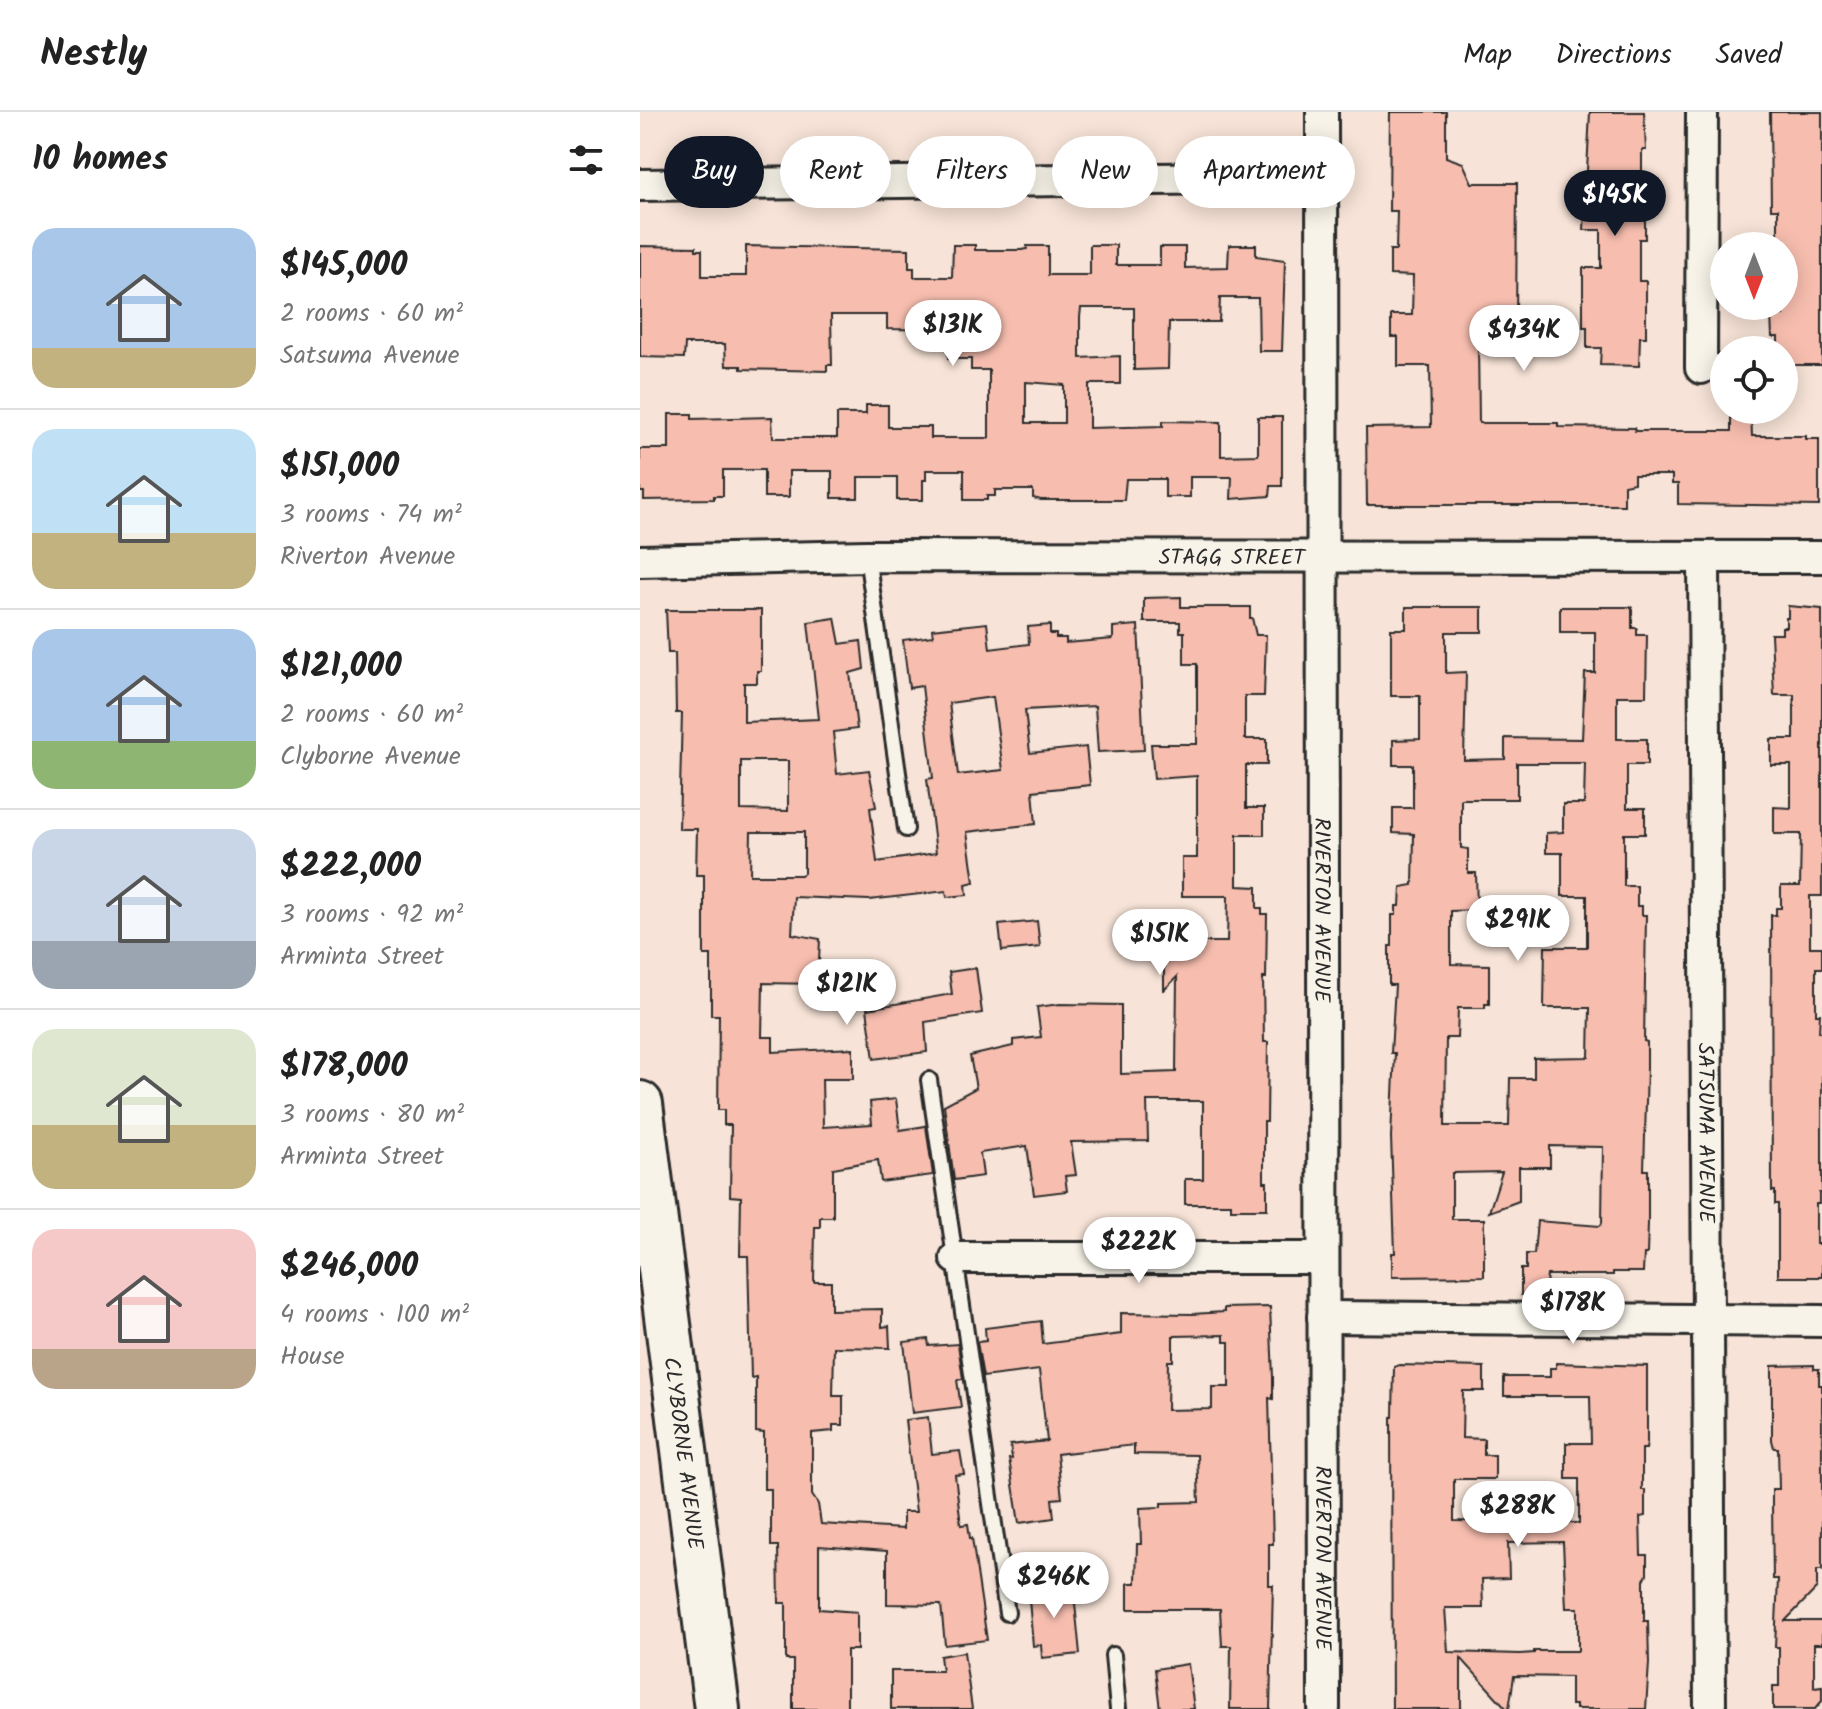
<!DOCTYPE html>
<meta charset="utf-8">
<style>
body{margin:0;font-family:Kalam,sans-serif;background:#f6f6f6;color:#222;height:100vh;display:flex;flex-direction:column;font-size:30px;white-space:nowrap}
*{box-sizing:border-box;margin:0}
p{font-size:26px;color:#767676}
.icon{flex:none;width:44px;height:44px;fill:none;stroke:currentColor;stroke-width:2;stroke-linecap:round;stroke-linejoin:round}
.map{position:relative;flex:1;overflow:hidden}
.details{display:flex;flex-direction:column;background:#fff;width:640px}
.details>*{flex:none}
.top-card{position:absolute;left:24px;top:24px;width:760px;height:72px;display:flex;gap:16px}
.needle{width:52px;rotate:180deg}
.buttons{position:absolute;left:1070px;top:120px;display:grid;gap:16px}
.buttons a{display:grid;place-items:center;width:88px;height:88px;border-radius:50%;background:#fff;box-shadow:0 4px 20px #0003;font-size:40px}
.price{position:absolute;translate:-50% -68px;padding:0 18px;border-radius:28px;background:#fff;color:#222;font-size:26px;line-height:52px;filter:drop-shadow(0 2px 4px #0008)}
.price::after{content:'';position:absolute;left:50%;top:48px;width:24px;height:18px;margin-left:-12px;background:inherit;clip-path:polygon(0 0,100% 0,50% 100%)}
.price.current{background:#111827;color:#fff}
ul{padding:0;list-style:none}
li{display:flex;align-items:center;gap:24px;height:200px;padding:0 32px}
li+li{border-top:2px solid #e0e0e0}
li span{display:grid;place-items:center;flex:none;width:224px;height:160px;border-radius:24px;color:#555}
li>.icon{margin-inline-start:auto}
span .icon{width:96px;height:96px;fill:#fffc;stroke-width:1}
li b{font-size:34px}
h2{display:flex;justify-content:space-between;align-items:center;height:96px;padding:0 32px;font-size:34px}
.chip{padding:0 28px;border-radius:36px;background:#fff;box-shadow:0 4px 20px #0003;font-size:28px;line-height:72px}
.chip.current{background:#111827;color:#fff}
header{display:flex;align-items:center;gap:48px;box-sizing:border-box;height:112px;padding:0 40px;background:#fff;border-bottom:2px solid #e0e0e0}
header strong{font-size:38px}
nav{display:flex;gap:44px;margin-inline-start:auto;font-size:28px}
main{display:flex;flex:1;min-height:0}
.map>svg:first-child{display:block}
.building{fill:#f7beaf;stroke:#2b2b2b;stroke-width:2;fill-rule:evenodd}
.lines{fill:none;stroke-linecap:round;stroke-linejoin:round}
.service-casing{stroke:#2b2b2b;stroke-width:20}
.minor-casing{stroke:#2b2b2b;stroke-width:36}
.primary-casing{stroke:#2b2b2b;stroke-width:50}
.service{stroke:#f7f3e8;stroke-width:14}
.minor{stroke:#f7f3e8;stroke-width:30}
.primary{stroke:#f7f3e8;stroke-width:44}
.labels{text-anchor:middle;stroke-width:6;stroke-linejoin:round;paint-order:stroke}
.street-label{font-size:22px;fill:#2b2b2b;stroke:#f7f3e8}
</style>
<header>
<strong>Nestly</strong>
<nav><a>Map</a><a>Directions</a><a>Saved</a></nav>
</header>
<main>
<section class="details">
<h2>10 homes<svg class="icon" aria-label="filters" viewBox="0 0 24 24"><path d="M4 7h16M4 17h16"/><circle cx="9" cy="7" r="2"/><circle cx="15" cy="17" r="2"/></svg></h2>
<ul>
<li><span style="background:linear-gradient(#a9c7e8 75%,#c2b280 0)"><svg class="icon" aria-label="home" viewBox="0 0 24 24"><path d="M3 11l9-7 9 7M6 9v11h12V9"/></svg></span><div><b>$145,000</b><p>2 rooms · 60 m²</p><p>Satsuma Avenue</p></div></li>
<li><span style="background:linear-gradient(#bfe0f5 65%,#c2b280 0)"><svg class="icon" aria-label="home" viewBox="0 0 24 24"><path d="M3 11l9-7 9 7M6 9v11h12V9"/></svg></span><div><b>$151,000</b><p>3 rooms · 74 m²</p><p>Riverton Avenue</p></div></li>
<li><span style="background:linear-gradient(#a9c7e8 70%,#8fb573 0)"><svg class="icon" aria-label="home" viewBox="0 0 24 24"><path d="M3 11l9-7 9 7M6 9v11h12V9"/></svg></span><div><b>$121,000</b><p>2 rooms · 60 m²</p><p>Clyborne Avenue</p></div></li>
<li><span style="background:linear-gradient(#c9d6e8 70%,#9aa5b1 0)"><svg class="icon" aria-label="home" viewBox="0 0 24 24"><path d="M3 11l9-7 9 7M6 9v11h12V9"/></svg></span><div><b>$222,000</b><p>3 rooms · 92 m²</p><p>Arminta Street</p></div></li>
<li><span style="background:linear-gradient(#dfe7d0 60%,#c2b280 0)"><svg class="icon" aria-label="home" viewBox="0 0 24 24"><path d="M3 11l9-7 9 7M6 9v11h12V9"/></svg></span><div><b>$178,000</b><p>3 rooms · 80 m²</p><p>Arminta Street</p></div></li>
<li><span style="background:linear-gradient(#f6c9c9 75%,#b9a48a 0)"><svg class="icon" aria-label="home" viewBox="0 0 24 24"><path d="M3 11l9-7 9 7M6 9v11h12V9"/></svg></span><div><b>$246,000</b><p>4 rooms · 100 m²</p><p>House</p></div></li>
</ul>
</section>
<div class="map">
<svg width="1182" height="1597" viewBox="0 0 1182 1597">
<rect width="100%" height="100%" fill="#f7e3d7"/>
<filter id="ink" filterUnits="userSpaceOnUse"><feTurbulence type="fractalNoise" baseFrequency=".0125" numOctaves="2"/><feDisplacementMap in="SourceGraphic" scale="16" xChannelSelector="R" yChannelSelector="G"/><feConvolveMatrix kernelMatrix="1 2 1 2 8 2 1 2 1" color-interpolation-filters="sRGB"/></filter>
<g filter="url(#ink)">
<g class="building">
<polygon points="750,0 806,0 806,45 823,51 832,71 877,71 876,216 862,216 862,229 838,229 839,311 918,311 918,315 994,316 995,319 1091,319 1091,298 1111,298 1112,324 1166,324 1166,327 1179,327 1179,394 1038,392 1038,372 1032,372 1032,363 994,363 994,371 984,373 984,393 727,393 726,316 791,315 790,254 758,254 758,225 751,225 751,203 772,203 773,164 750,163 750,138 756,138 757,99 749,99"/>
<polygon points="950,0 1004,0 1006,38 1002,38 1002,64 998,64 998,105 1005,105 1005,127 999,127 999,169 1006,169 1006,225 1000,225 999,254 960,253 961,236 947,236 947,215 943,215 943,156 961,156 961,118 944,118"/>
<polygon points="1130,0 1182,0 1182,253 1144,253 1144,238 1138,238 1138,225 1132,225 1131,203 1144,203 1144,127 1138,127 1138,97 1131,97"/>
<path d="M313 133H335V138H382L387 137V134H408V163H450V133H476V153H520V135H545V156L588 155 589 133H616V144L645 148 642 239H619L618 186H580L579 210H529L528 257 494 258V196H441L440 205V246L480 244V272H449V316L523 314V309L581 310V344L618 343V305H642V374H631L630 384 591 387 592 365H550V385H525V367H486L484 388H401L393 386V378H355V384H347V388H324V358H286V368H283V388H257V365H218V386H192V359H149V385H124V358H83V384H74V387L4 388V380H0V337H29V302H52V307L132 305 133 326H197V302H226V293H248V315H291V326H349V258H331V247H308V218L247 217V203H191L192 253H187V259L101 257V254H86L85 232H45L44 246 0 245V134L56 135V138H62V164H106V134L269 137V156H274V165H312ZM386 270 424 273V311H386Z"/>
<polygon points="541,485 541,495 610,495 610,506 612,506 616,523 626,523 624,584 605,584 605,627 627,627 627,653 606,653 606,696 624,696 624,723 597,723 597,774 617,775 617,796 622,796 622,802 627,802 626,866 623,866 624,930 628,930 627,1010 624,1010 624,1070 627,1070 627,1097 591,1097 591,1092 545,1092 545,1067 563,1067 563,989 507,989 508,1029 431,1030 436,1063 425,1064 427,1079 394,1083 387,1034 340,1041 343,1064 314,1068 304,993 336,976 330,944 373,934 373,928 401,925 397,895 420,892 481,893 481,962 536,960 537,865 524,878 524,830 587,830 588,784 542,784 542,746 557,746 557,664 514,667 511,632 557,632 557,552 544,552 544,520 540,520 540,510 504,510 504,486"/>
<polygon points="1148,494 1182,497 1182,784 1170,784 1170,835 1182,835 1182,856 1176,856 1176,902 1180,902 1179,920 1182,920 1182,1081 1179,1081 1179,1092 1176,1092 1176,1132 1182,1132 1182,1165 1138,1165 1138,1092 1135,1092 1135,1079 1132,1079 1131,803 1136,803 1136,796 1141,796 1141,774 1160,774 1161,722 1134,722 1134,695 1151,696 1151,653 1131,653 1131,627 1154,627 1154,583 1134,583 1131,522 1142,522 1142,515 1146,515 1146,506 1148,506"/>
<path d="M766 495H842V520H806V561L826 560 824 648 865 647V626L942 627 945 561H955V520H920V495H992V516H997V523H1007L1006 584H977V627H1007V653H987V696H1005V722H984V774H997V794H1002V803H1006L1004 929 1007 930V956L1004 1058H1008V1111L1007 1142H1004L1003 1160H973V1163H907L905 1183H881V1157H886V1142H894L897 1109 960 1114 962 1111 963 1035 910 1034V1055H879V1089L849 1100 862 1060 812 1061V1107H844V1164L752 1165V1141H755L751 1025 755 941H751L755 873H749V834H752V803H756V794H760L761 775 773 773 774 722 753 721V696H773V653H753V628L780 627V584H751V517H766ZM877 651H945L944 692H923V720L906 721V741H922V784H947V835H905L904 896H950L949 945 894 946V966H870L869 1014H805L806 926H817L818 896H845V892H849V853L811 852V799L837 798 836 761H828V737L821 736V687H877Z"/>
<path d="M26 498H121V559H117V571H104V610L179 607 168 510 195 506 200 532 221 529 224 557 210 561 217 617 193 620 197 662 229 658 236 695 230 696 237 750 296 741 287 667 293 666 282 574 269 576 263 528 293 524 292 517 347 511 350 537 389 532 388 515 410 513V522H416V526H426V531L473 527V515L498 513 504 638 458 640 455 594 385 598 390 641 446 635 450 673 393 679 396 712 327 720 334 770 326 772 327 783 307 785 306 779 229 788 154 785 152 822 180 827 178 872 123 871 122 925H133V940L213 936V967H182L183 1015 232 1012 230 990 256 987 260 1018 286 1014 293 1063 241 1070 238 1048 193 1056V1105H180V1115H175L174 1170H191V1198L242 1197V1215L249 1214 250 1236 194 1235 193 1284H203V1313H193V1319L172 1321V1383L178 1392 181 1412 263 1417V1400H276L265 1308 288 1305 292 1342 320 1339 324 1362 315 1363 321 1413 328 1412 330 1426H332L347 1528 305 1533 301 1493 247 1492V1439L179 1434V1497L217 1500V1538H207V1597H153V1548H146V1491H139L138 1434H131V1377H124V1321L116 1320V1265L111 1266 108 1144H100L101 1085 90 1084 91 1013H84V998H78L79 903H71V843H64V763H56L57 717H39L42 601H36L35 541H28ZM353 585 363 658 318 663 309 591ZM101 649H148V699L101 698ZM111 720H164V761L161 763H110Z"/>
<polygon points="397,809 400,835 362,839 359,813"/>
<polygon points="336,856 342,901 285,910 287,940 234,947 227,897 312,882 309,860"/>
<path d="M630 1195 633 1265V1287L629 1286 633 1432H629V1473H633L630 1597H590L591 1534H582L580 1497H488V1471H496L497 1432H501L500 1396 521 1395V1391L559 1390 557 1343 494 1342V1333L417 1342 422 1386 412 1387 414 1406 379 1411 369 1347H372L370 1333 407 1329 399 1258 343 1265 337 1230 346 1229 345 1216 401 1209 403 1232 481 1222V1201L552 1202 584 1200V1196ZM584 1223V1230H589V1275H572V1297L527 1298 528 1249H533V1224Z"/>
<polygon points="288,1227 289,1234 318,1232 323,1267 317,1268 321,1295 272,1301 264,1230"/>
<path d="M916 1251 1007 1254V1331L1006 1337H1002V1378H1005V1404L1000 1405 1001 1443H1007V1462L1004 1468V1509H1008L1009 1551 1006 1597H936V1593H931V1565L874 1564 869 1597H867L821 1546V1597H752L751 1305H753L754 1255 759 1253 844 1255V1279H823L822 1326 844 1327V1343H855V1367H814V1409L939 1411V1367H926V1331H951L950 1284H864V1265H910V1256H916ZM923 1430 926 1496H938V1539H894V1541L880 1542 808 1540 805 1496H843L842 1467 869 1466 868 1431Z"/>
<polygon points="1174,1253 1174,1257 1179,1257 1179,1273 1182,1273 1182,1458 1177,1458 1177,1476 1145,1509 1182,1509 1182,1532 1174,1532 1174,1575 1182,1574 1182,1589 1175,1597 1133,1597 1133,1574 1139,1574 1139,1535 1135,1535 1138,1467 1133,1467 1132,1392 1132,1377 1139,1377 1138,1336 1134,1336 1132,1328 1132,1254"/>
<polygon points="433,1471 440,1542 402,1546 401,1533 393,1534 388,1476"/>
<polygon points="324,1540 332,1597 251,1597 251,1559 302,1559 300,1544"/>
<polygon points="548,1552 554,1597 520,1597 515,1557"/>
</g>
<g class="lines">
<defs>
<g id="service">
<polyline points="227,444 266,717"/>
<polyline points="289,968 367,1501"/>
<polyline points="473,1543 478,1597"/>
</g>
<g id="minor">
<path id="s1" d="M682 0 684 1597"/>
<polyline points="0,73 682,65"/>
<polyline points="1061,256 1062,0"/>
<path id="s2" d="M1064 445 1070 1597"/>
<path id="s3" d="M0 449 227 444 1182 445"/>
<polyline points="316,1146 683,1146"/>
<polyline points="683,1205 1182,1209"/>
</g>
<g id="primary">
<path id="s4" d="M0 992 77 1597"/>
</g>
</defs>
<use href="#service" class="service-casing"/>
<use href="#minor" class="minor-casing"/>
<use href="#primary" class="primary-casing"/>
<use href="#service" class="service"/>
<use href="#minor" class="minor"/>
<use href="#primary" class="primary"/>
</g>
</g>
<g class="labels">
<g class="street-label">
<text dy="8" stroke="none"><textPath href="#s3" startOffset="592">STAGG STREET</textPath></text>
<text dy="8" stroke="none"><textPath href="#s1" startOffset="798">RIVERTON AVENUE</textPath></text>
<text dy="8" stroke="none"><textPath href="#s2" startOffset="576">SATSUMA AVENUE</textPath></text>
<text dy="8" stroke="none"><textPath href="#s4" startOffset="352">CLYBORNE AVENUE</textPath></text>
<text dy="8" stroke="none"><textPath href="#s1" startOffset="1446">RIVERTON AVENUE</textPath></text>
</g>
</g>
</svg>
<div class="buttons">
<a><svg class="needle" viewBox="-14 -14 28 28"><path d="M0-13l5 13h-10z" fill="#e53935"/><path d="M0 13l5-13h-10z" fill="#767676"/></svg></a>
<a><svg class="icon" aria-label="locate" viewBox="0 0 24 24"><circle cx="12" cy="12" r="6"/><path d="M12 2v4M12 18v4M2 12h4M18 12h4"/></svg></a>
</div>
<b class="price current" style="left:975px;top:126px">$145K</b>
<b class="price" style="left:313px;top:256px">$131K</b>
<b class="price" style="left:884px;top:261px">$434K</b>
<b class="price" style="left:878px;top:851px">$291K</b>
<b class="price" style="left:520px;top:865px">$151K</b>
<b class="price" style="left:207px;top:915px">$121K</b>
<b class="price" style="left:499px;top:1173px">$222K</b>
<b class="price" style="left:933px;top:1234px">$178K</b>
<b class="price" style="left:878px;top:1437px">$288K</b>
<b class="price" style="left:414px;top:1508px">$246K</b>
<div class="top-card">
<a class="chip current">Buy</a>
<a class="chip">Rent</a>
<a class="chip">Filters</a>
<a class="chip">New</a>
<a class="chip">Apartment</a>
</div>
</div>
</main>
